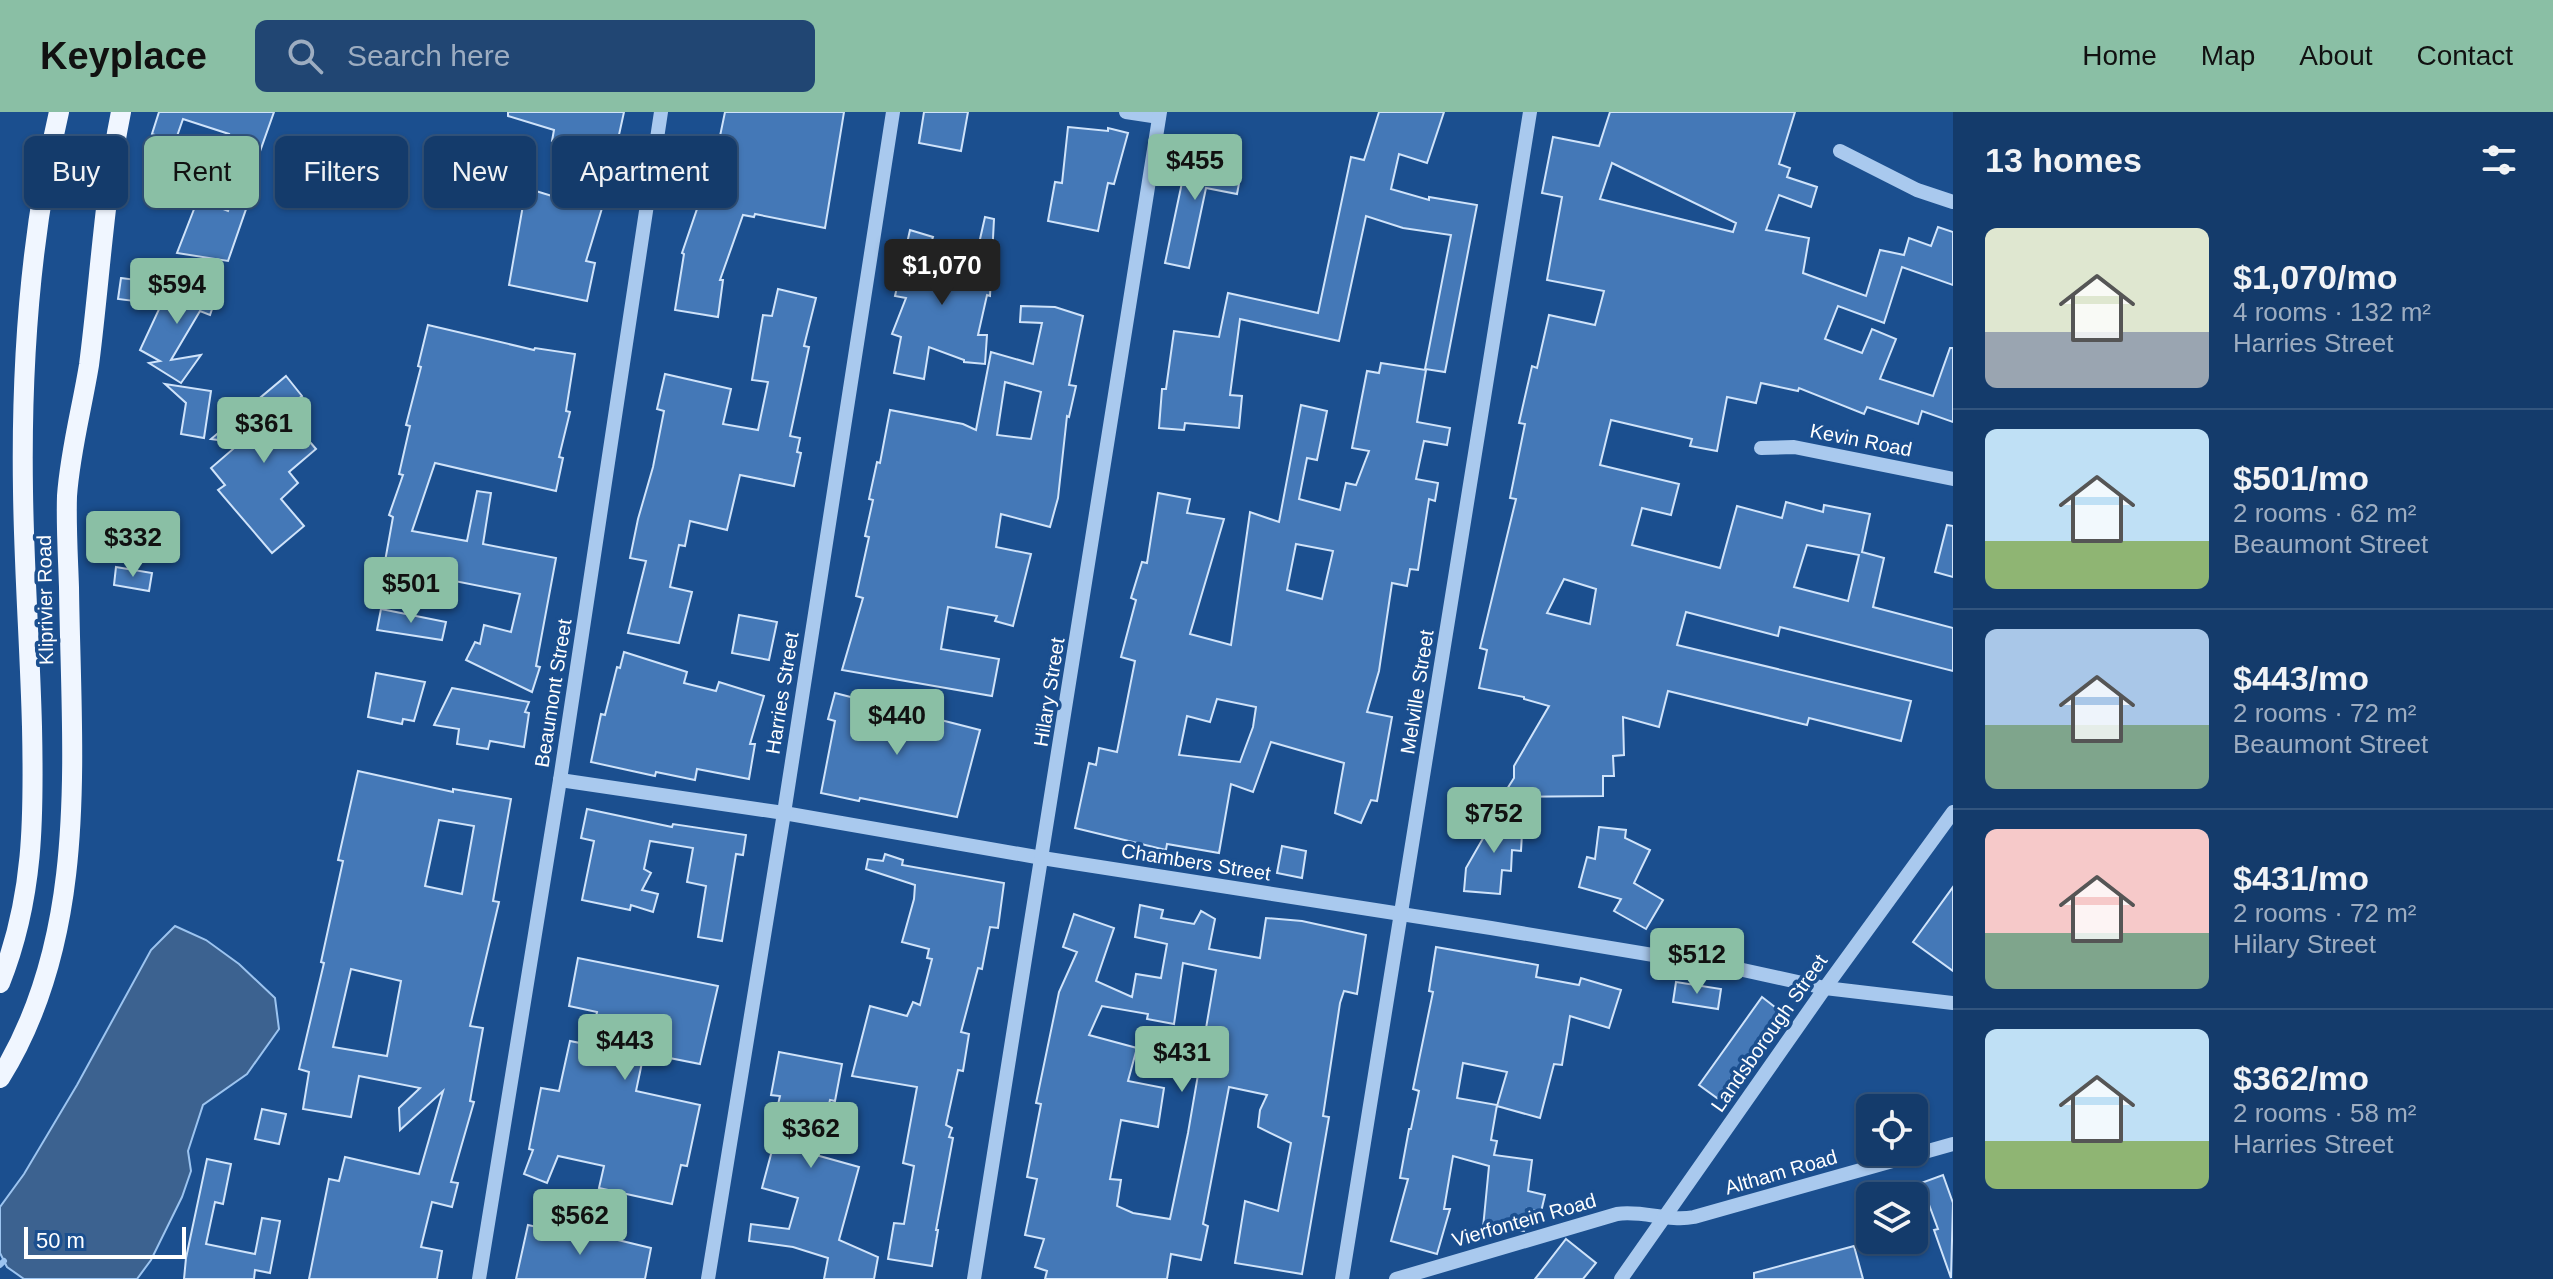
<!DOCTYPE html>
<meta charset="utf-8">
<style>
body{margin:0;font-family:Helvetica,sans-serif;background:#214673;color:#f1f3f6;height:100vh;display:flex;flex-direction:column;font-size:30px;white-space:nowrap}
*{box-sizing:border-box;margin:0}
p{font-size:26px;color:#9dadc1}
.icon{flex:none;width:44px;height:44px;fill:none;stroke:currentColor;stroke-width:2;stroke-linecap:round;stroke-linejoin:round}
.map{position:relative;flex:1;overflow:hidden}
.panel{display:flex;flex-direction:column;background:#143b6b;width:600px}
.panel>*{flex:none}
.banner{position:absolute;left:24px;top:24px;width:760px;height:72px;display:flex;gap:16px}
.fabs{position:absolute;left:1856px;top:982px;display:grid;gap:16px}
.fabs a{display:grid;place-items:center;width:72px;height:72px;border-radius:12px;background:#143b6b;box-shadow:0 2px 6px #0004,0 0 0 2px #33557e;font-size:40px}
.scale{position:absolute;left:24px;bottom:20px;width:162px;box-sizing:border-box;padding-left:8px;border:4px solid #fff;border-top:0;font-size:22px;line-height:28px;white-space:nowrap;color:#fff;-webkit-text-stroke:6px #1b4f8f;paint-order:stroke}
.price{position:absolute;translate:-50% -68px;padding:0 18px;border-radius:8px;background:#8abfa5;color:#111;font-size:26px;line-height:52px;filter:drop-shadow(0 2px 4px #0008)}
.price::after{content:'';position:absolute;left:50%;top:48px;width:24px;height:18px;margin-left:-12px;background:inherit;clip-path:polygon(0 0,100% 0,50% 100%)}
.price.current{background:#222;color:#fff}
ul{padding:0;list-style:none}
li{display:flex;align-items:center;gap:24px;height:200px;padding:0 32px}
li+li{border-top:2px solid #33557e}
li span{display:grid;place-items:center;flex:none;width:224px;height:160px;border-radius:12px;color:#555}
li>.icon{margin-inline-start:auto}
span .icon{width:96px;height:96px;fill:#fffc;stroke-width:1}
li b{font-size:34px}
h2{display:flex;justify-content:space-between;align-items:center;height:96px;padding:0 32px;font-size:34px}
.tag{padding:0 28px;border-radius:12px;background:#143b6b;box-shadow:0 2px 6px #0004,0 0 0 2px #33557e;font-size:28px;line-height:72px}
.tag.current{background:#8abfa5;color:#111}
header{display:flex;align-items:center;gap:48px;box-sizing:border-box;height:112px;padding:0 40px;background:#8abfa5;color:#111}
header strong{font-size:38px}
nav{display:flex;gap:44px;margin-inline-start:auto;font-size:28px}
.search{width:560px;height:72px;background:#214673;display:flex;align-items:center;gap:20px;box-sizing:border-box;padding:0 28px;border-radius:12px;color:#9dadc1;font-size:30px}
main{display:flex;flex:1;min-height:0}
.map>svg:first-child{display:block}
.water{fill:#3c6290;stroke:#9cc4f0;stroke-width:2}
.lines{fill:none;stroke-linecap:round;stroke-linejoin:round}
.stream{stroke:#9cc4f0;stroke-width:6}
.building{fill:#4478b7;stroke:#cfe3fa;stroke-width:2;fill-rule:evenodd}
.minor{stroke:#a9c9ee;stroke-width:14}
.major{stroke:#f0f6ff;stroke-width:20}
.labels{text-anchor:middle;stroke-width:7;stroke-linejoin:round;paint-order:stroke}
.street-label{font-size:20px;fill:#fff;stroke:#1b4f8f}
</style>
<header>
<strong>Keyplace</strong>
<div class="search"><svg class="icon" aria-label="search" viewBox="0 0 24 24"><circle cx="10" cy="10" r="6"/><path d="M15 15l6 6"/></svg>Search here</div>
<nav><a>Home</a><a>Map</a><a>About</a><a>Contact</a></nav>
</header>
<main>
<div class="map">
<svg width="1953" height="1167" viewBox="0 0 1953 1167">
<rect width="100%" height="100%" fill="#1b4f8f"/>
<polygon class="water" points="175,814 206,828 239,852 275,886 279,917 247,962 203,993 188,1039 191,1059 182,1085 151,1148 137,1167 24,1167 7,1155 0,1141 0,1095 24,1062 77,973 151,838"/>
<g class="lines">
<polyline class="stream" points="0,1153 4,1149"/>
</g>
<g class="building">
<polygon points="159,0 274,0 252,62 219,52 229,22 183,7 175,30 152,22"/>
<polygon points="508,0 624,0 615,41 552,29 554,18 508,4"/>
<polygon points="725,0 844,0 825,116 755,102 754,105 743,103 720,168 723,168 718,205 675,198 684,142 682,141 698,94 690,91 706,52 714,53"/>
<polygon points="924,0 968,0 961,39 919,31"/>
<polygon points="1379,0 1444,0 1427,51 1399,42 1391,77 1429,88 1429,85 1477,93 1445,260 1425,257 1451,123 1403,116 1366,104 1339,229 1240,207 1230,283 1242,284 1239,316 1185,311 1184,318 1159,316 1162,277 1166,277 1174,219 1219,225 1228,181 1318,201 1351,45 1364,48"/>
<path d="M1610 0H1795L1779 52 1790 56 1787 65 1817 75 1811 95 1779 83 1766 118 1809 126 1803 161 1866 184 1880 138 1904 143 1909 126 1931 134 1938 115 1953 120V173L1902 155 1884 211 1838 194 1825 227 1862 241 1872 217 1896 227 1880 267 1933 284 1950 236H1953V310L1922 299 1918 312 1867 295 1864 302 1799 276 1798 279 1761 271 1756 291 1727 285 1717 339 1690 334 1692 327 1611 308 1600 353 1679 372 1671 403 1642 396 1632 433 1720 456 1737 394 1782 406 1786 390 1823 400 1824 393 1870 402 1862 440 1884 446 1873 495 1953 516V559L1780 515 1778 524 1686 500 1677 533 1911 589 1901 629 1809 606 1807 613 1668 579 1659 615 1623 605 1624 643 1613 644 1614 664H1603V684L1502 685 1514 666V654L1549 594 1524 587V585L1479 576 1487 538 1480 536 1516 387 1510 386 1525 312 1519 311 1532 254 1537 256 1549 203 1595 213 1604 179 1547 168 1562 85 1542 81 1553 25 1599 34ZM1612 51 1736 111 1733 120 1600 87ZM1807 433 1859 443 1848 489 1794 475ZM1564 467 1596 477 1590 512 1547 501Z"/>
<polygon points="1068,15 1108,19 1108,16 1128,21 1114,72 1108,71 1098,119 1048,109 1055,70 1062,71"/>
<polygon points="1191,28 1214,33 1207,59 1240,66 1237,82 1206,76 1189,156 1165,151"/>
<polygon points="237,71 253,77 228,149 177,141 198,87 228,99"/>
<polygon points="526,76 565,88 567,82 603,93 586,149 595,151 587,189 509,173"/>
<polygon points="985,105 994,107 990,184 987,183 978,223 987,223 985,252 964,250 964,248 929,235 924,267 894,261 901,225 892,222 906,186 895,184 910,118 933,125 923,156 971,167"/>
<polygon points="121,166 137,168 134,189 118,187"/>
<polygon points="166,171 219,177 210,203 200,199 171,248 201,243 181,271 149,251 160,249 140,238 161,193 157,192"/>
<polygon points="778,177 816,186 804,234 809,235 790,324 800,326 797,340 801,341 794,374 740,363 727,418 690,409 685,434 679,433 670,475 692,480 679,531 628,521 646,449 630,446 638,407 653,355 664,299 657,297 665,262 731,277 723,312 758,318 768,270 752,268 763,203 772,204"/>
<path d="M1021 194 1055 195 1083 204 1069 273 1076 274 1069 305 1067 304 1058 386 1050 415 1001 402 996 435 1031 442 1013 514 995 509 997 504 948 495 941 537 999 547 992 584 842 558 863 486 856 484 869 425 865 424 873 388 869 387 877 350 880 351 890 298 963 312 976 318 991 240 1033 252 1042 211 1020 210ZM1005 270 1041 280 1031 327 997 323Z"/>
<polygon points="428,213 534,238 535,236 575,242 566,299 570,300 559,345 563,346 556,379 435,351 412,419 467,429 477,379 491,381 483,432 556,446 536,554 540,555 532,580 466,548 475,530 480,532 484,513 511,520 520,482 384,455 393,405 389,403 403,363 399,362 410,314 406,313 421,255 418,254"/>
<path d="M1381 251 1426 258 1417 310 1450 316 1447 333 1424 329 1416 367 1438 371 1435 389 1429 387 1418 458 1410 457 1407 474 1392 471 1379 559 1367 600 1392 605 1377 689 1371 688 1361 711 1335 701 1344 651 1271 630 1253 680 1231 672 1219 741 1167 732 1166 738 1075 716 1089 651 1096 653 1099 636 1117 640 1135 549 1121 545 1136 488 1131 486 1142 450 1147 451 1158 381 1190 387 1187 401 1224 407 1190 522 1231 533 1250 400 1279 410 1301 293 1327 299 1317 348 1307 346 1299 387 1340 398 1346 371 1356 373 1369 339 1352 336 1367 259 1379 261ZM1296 432 1333 439 1322 487 1287 478ZM1217 587 1256 595 1253 615 1240 650 1179 643 1187 604 1210 610Z"/>
<polygon points="286,264 302,284 283,299 316,337 289,360 298,371 281,387 304,414 272,441 218,378 225,373 211,356 240,331 211,327"/>
<polygon points="165,272 211,279 204,326 181,322 186,291"/>
<polygon points="1947,413 1953,414 1953,465 1935,460"/>
<polygon points="116,455 152,461 149,479 114,473"/>
<polygon points="381,497 446,510 442,528 377,518"/>
<polygon points="739,503 777,510 769,548 732,541"/>
<polygon points="624,540 687,560 684,571 716,579 719,570 764,584 750,632 755,632 749,667 697,657 695,668 656,660 655,664 591,650 601,602 605,603 617,555 620,556"/>
<polygon points="376,561 425,570 414,609 403,607 402,612 368,605"/>
<polygon points="452,576 529,590 525,600 529,601 524,635 490,629 488,637 457,632 459,617 434,613"/>
<polygon points="835,581 980,618 957,705 860,686 859,689 821,681 835,609 828,607"/>
<path d="M358 659 453 680V677L511 687 493 789 499 790 470 914 483 916 470 989 474 990 451 1070 458 1071 452 1095 432 1090 421 1135 442 1139 437 1167H309L329 1067 339 1069 345 1045 419 1062 443 979 400 1018 399 996 420 976 359 964 351 1005 303 997 309 960 299 957 324 851 321 850 343 749 338 748ZM439 708 474 714 462 782 425 774ZM351 857 401 869 387 944 333 935Z"/>
<polygon points="587,697 672,715 673,712 746,723 743,743 736,742 722,829 698,825 706,774 687,770 693,736 650,729 644,757 651,761 642,778 658,782 653,800 631,793 630,798 582,788 594,729 581,726"/>
<polygon points="1497,702 1523,705 1521,739 1512,738 1511,759 1502,758 1500,782 1464,779 1466,756"/>
<polygon points="1599,715 1626,718 1625,726 1650,738 1634,771 1663,788 1646,817 1614,799 1621,787 1579,775 1587,745 1595,747"/>
<polygon points="1282,734 1306,739 1302,766 1277,761"/>
<polygon points="885,742 903,748 902,753 1004,771 998,816 990,815 982,857 978,856 961,920 969,922 963,959 958,958 946,1013 952,1016 949,1025 953,1026 936,1118 938,1118 932,1154 888,1147 894,1111 904,1112 914,1054 903,1051 917,975 852,964 870,894 907,904 913,890 920,893 932,847 927,846 929,837 902,830 914,787 915,773 866,757 868,747 883,749"/>
<polygon points="1953,775 1953,859 1913,830"/>
<path d="M1140 793 1163 798 1161 806 1194 812 1201 799 1215 807 1209 837 1260 846 1266 806 1302 809 1366 823 1357 882 1344 879 1340 891 1323 1004 1329 1005 1302 1162 1235 1151 1245 1089 1278 1099 1291 1031 1258 1015 1260 998 1267 983 1229 975 1203 1112 1208 1114 1201 1148 1171 1142 1167 1167H1045L1047 1159 1035 1155 1044 1127 1025 1123 1037 1067 1027 1065 1041 992 1036 991 1059 880 1077 840 1063 835 1074 802 1114 816 1096 869 1132 885 1136 862 1161 866 1167 832 1135 825ZM1183 851 1216 858 1188 1021 1170 1107 1133 1101 1117 1094 1121 1068 1110 1067 1121 1008 1158 1015 1164 976 1128 969 1137 936 1089 923 1102 894 1148 902 1147 907 1174 912Z"/>
<polygon points="1436,835 1538,853 1536,865 1579,873 1581,866 1621,878 1609,916 1570,904 1562,953 1554,952 1540,1006 1497,994 1507,960 1463,951 1457,986 1497,993 1491,1028 1497,1029 1494,1043 1532,1048 1528,1079 1545,1083 1541,1100 1527,1097 1524,1119 1483,1116 1489,1054 1453,1044 1444,1097 1450,1097 1437,1142 1391,1129 1408,1067 1400,1066 1409,1017 1411,1017 1419,979 1413,977 1433,880 1429,879"/>
<polygon points="578,846 718,874 700,952 644,941 636,979 700,993 687,1054 681,1053 672,1092 599,1076 604,1054 558,1044 547,1071 524,1062 533,1038 529,1037 541,976 559,979 570,929 590,933 597,900 569,894"/>
<polygon points="1676,870 1721,877 1718,897 1673,890"/>
<polygon points="1762,885 1780,899 1717,986 1699,973"/>
<polygon points="779,940 842,952 835,989 830,988 816,1043 859,1055 839,1128 878,1145 874,1167 824,1167 828,1146 793,1135 749,1129 751,1112 789,1117 798,1086 762,1076 774,1031 769,1030 780,984 771,983"/>
<polygon points="262,997 286,1002 279,1032 255,1027"/>
<polygon points="207,1047 231,1052 223,1092 215,1090 206,1132 255,1142 262,1106 280,1109 270,1161 255,1158 254,1167 184,1167 186,1146"/>
<polygon points="1943,1063 1953,1091 1951,1166 1934,1118 1938,1117 1921,1071"/>
<polygon points="528,1113 591,1127 593,1122 651,1136 645,1167 516,1167"/>
<polygon points="1566,1127 1596,1151 1583,1167 1535,1167"/>
<polygon points="1854,1134 1863,1167 1754,1167 1754,1161"/>
</g>
<g class="lines">
<g class="minor">
<polyline points="1126,0 1159,5"/>
<polyline points="1840,39 1917,78 1953,90"/>
<polyline points="1761,336 1794,335 1953,367"/>
<polyline points="560,668 784,701 1042,746 1491,816 1743,858 1825,876 1953,891"/>
<polyline points="479,1167 560,668 661,0"/>
<polyline points="708,1167 784,701 893,0"/>
<polyline points="974,1167 1160,0"/>
<polyline points="1342,1167 1530,0"/>
<path d="M1396 1167 1617 1102C1643 1098 1668 1110 1694 1105L1953 1032"/>
<polyline points="1621,1167 1825,876 1953,700"/>
</g>
<g class="major">
<path d="M0 871C34 786 34 705 32 615 30 536 24 458 23 379 21 253 30 123 59 0"/>
<path d="M0 966C91 820 71 640 69 475 68 445 66 414 67 384 70 340 82 296 89 253 100 168 104 83 121 0"/>
</g>
</g>
<g class="labels">
<g class="street-label">
<text transform="translate(1861 328) rotate(11)" y="7">Kevin Road</text>
<text transform="translate(45 488) rotate(-91)" y="7">Kliprivier Road</text>
<text transform="translate(1049 580) rotate(-81)" y="7">Hilary Street</text>
<text transform="translate(1417 580) rotate(-81)" y="7">Melville Street</text>
<text transform="translate(553 581) rotate(-81)" y="7">Beaumont Street</text>
<text transform="translate(782 581) rotate(-81)" y="7">Harries Street</text>
<text transform="translate(1196 750) rotate(9)" y="7">Chambers Street</text>
<text transform="translate(1769 921) rotate(-55)" y="7">Landsborough Street</text>
<text transform="translate(1781 1060) rotate(-16)" y="7">Altham Road</text>
<text transform="translate(1524 1108) rotate(-16)" y="7">Vierfontein Road</text>
</g>
</g>
</svg>
<div class="fabs">
<a><svg class="icon" aria-label="locate" viewBox="0 0 24 24"><circle cx="12" cy="12" r="6"/><path d="M12 2v4M12 18v4M2 12h4M18 12h4"/></svg></a>
<a><svg class="icon" aria-label="layers" viewBox="0 0 24 24"><path d="M12 4l9 5-9 5-9-5zM3 14l9 5 9-5"/></svg></a>
</div>
<div class="scale">50 m</div>
<b class="price" style="left:1195px;top:90px">$455</b>
<b class="price current" style="left:942px;top:195px">$1,070</b>
<b class="price" style="left:177px;top:214px">$594</b>
<b class="price" style="left:264px;top:353px">$361</b>
<b class="price" style="left:133px;top:467px">$332</b>
<b class="price" style="left:411px;top:513px">$501</b>
<b class="price" style="left:897px;top:645px">$440</b>
<b class="price" style="left:1494px;top:743px">$752</b>
<b class="price" style="left:1697px;top:884px">$512</b>
<b class="price" style="left:625px;top:970px">$443</b>
<b class="price" style="left:1182px;top:982px">$431</b>
<b class="price" style="left:811px;top:1058px">$362</b>
<b class="price" style="left:580px;top:1145px">$562</b>
<div class="banner">
<a class="tag">Buy</a>
<a class="tag current">Rent</a>
<a class="tag">Filters</a>
<a class="tag">New</a>
<a class="tag">Apartment</a>
</div>
</div>
<section class="panel">
<h2>13 homes<svg class="icon" aria-label="filters" viewBox="0 0 24 24"><path d="M4 7h16M4 17h16"/><circle cx="9" cy="7" r="2"/><circle cx="15" cy="17" r="2"/></svg></h2>
<ul>
<li><span style="background:linear-gradient(#dfe7d0 65%,#9aa5b1 0)"><svg class="icon" aria-label="home" viewBox="0 0 24 24"><path d="M3 11l9-7 9 7M6 9v11h12V9"/></svg></span><div><b>$1,070/mo</b><p>4 rooms · 132 m²</p><p>Harries Street</p></div></li>
<li><span style="background:linear-gradient(#bfe0f5 70%,#8fb573 0)"><svg class="icon" aria-label="home" viewBox="0 0 24 24"><path d="M3 11l9-7 9 7M6 9v11h12V9"/></svg></span><div><b>$501/mo</b><p>2 rooms · 62 m²</p><p>Beaumont Street</p></div></li>
<li><span style="background:linear-gradient(#a9c7e8 60%,#7fa58c 0)"><svg class="icon" aria-label="home" viewBox="0 0 24 24"><path d="M3 11l9-7 9 7M6 9v11h12V9"/></svg></span><div><b>$443/mo</b><p>2 rooms · 72 m²</p><p>Beaumont Street</p></div></li>
<li><span style="background:linear-gradient(#f6c9c9 65%,#7fa58c 0)"><svg class="icon" aria-label="home" viewBox="0 0 24 24"><path d="M3 11l9-7 9 7M6 9v11h12V9"/></svg></span><div><b>$431/mo</b><p>2 rooms · 72 m²</p><p>Hilary Street</p></div></li>
<li><span style="background:linear-gradient(#bfe0f5 70%,#8fb573 0)"><svg class="icon" aria-label="home" viewBox="0 0 24 24"><path d="M3 11l9-7 9 7M6 9v11h12V9"/></svg></span><div><b>$362/mo</b><p>2 rooms · 58 m²</p><p>Harries Street</p></div></li>
</ul>
</section>
</main>
